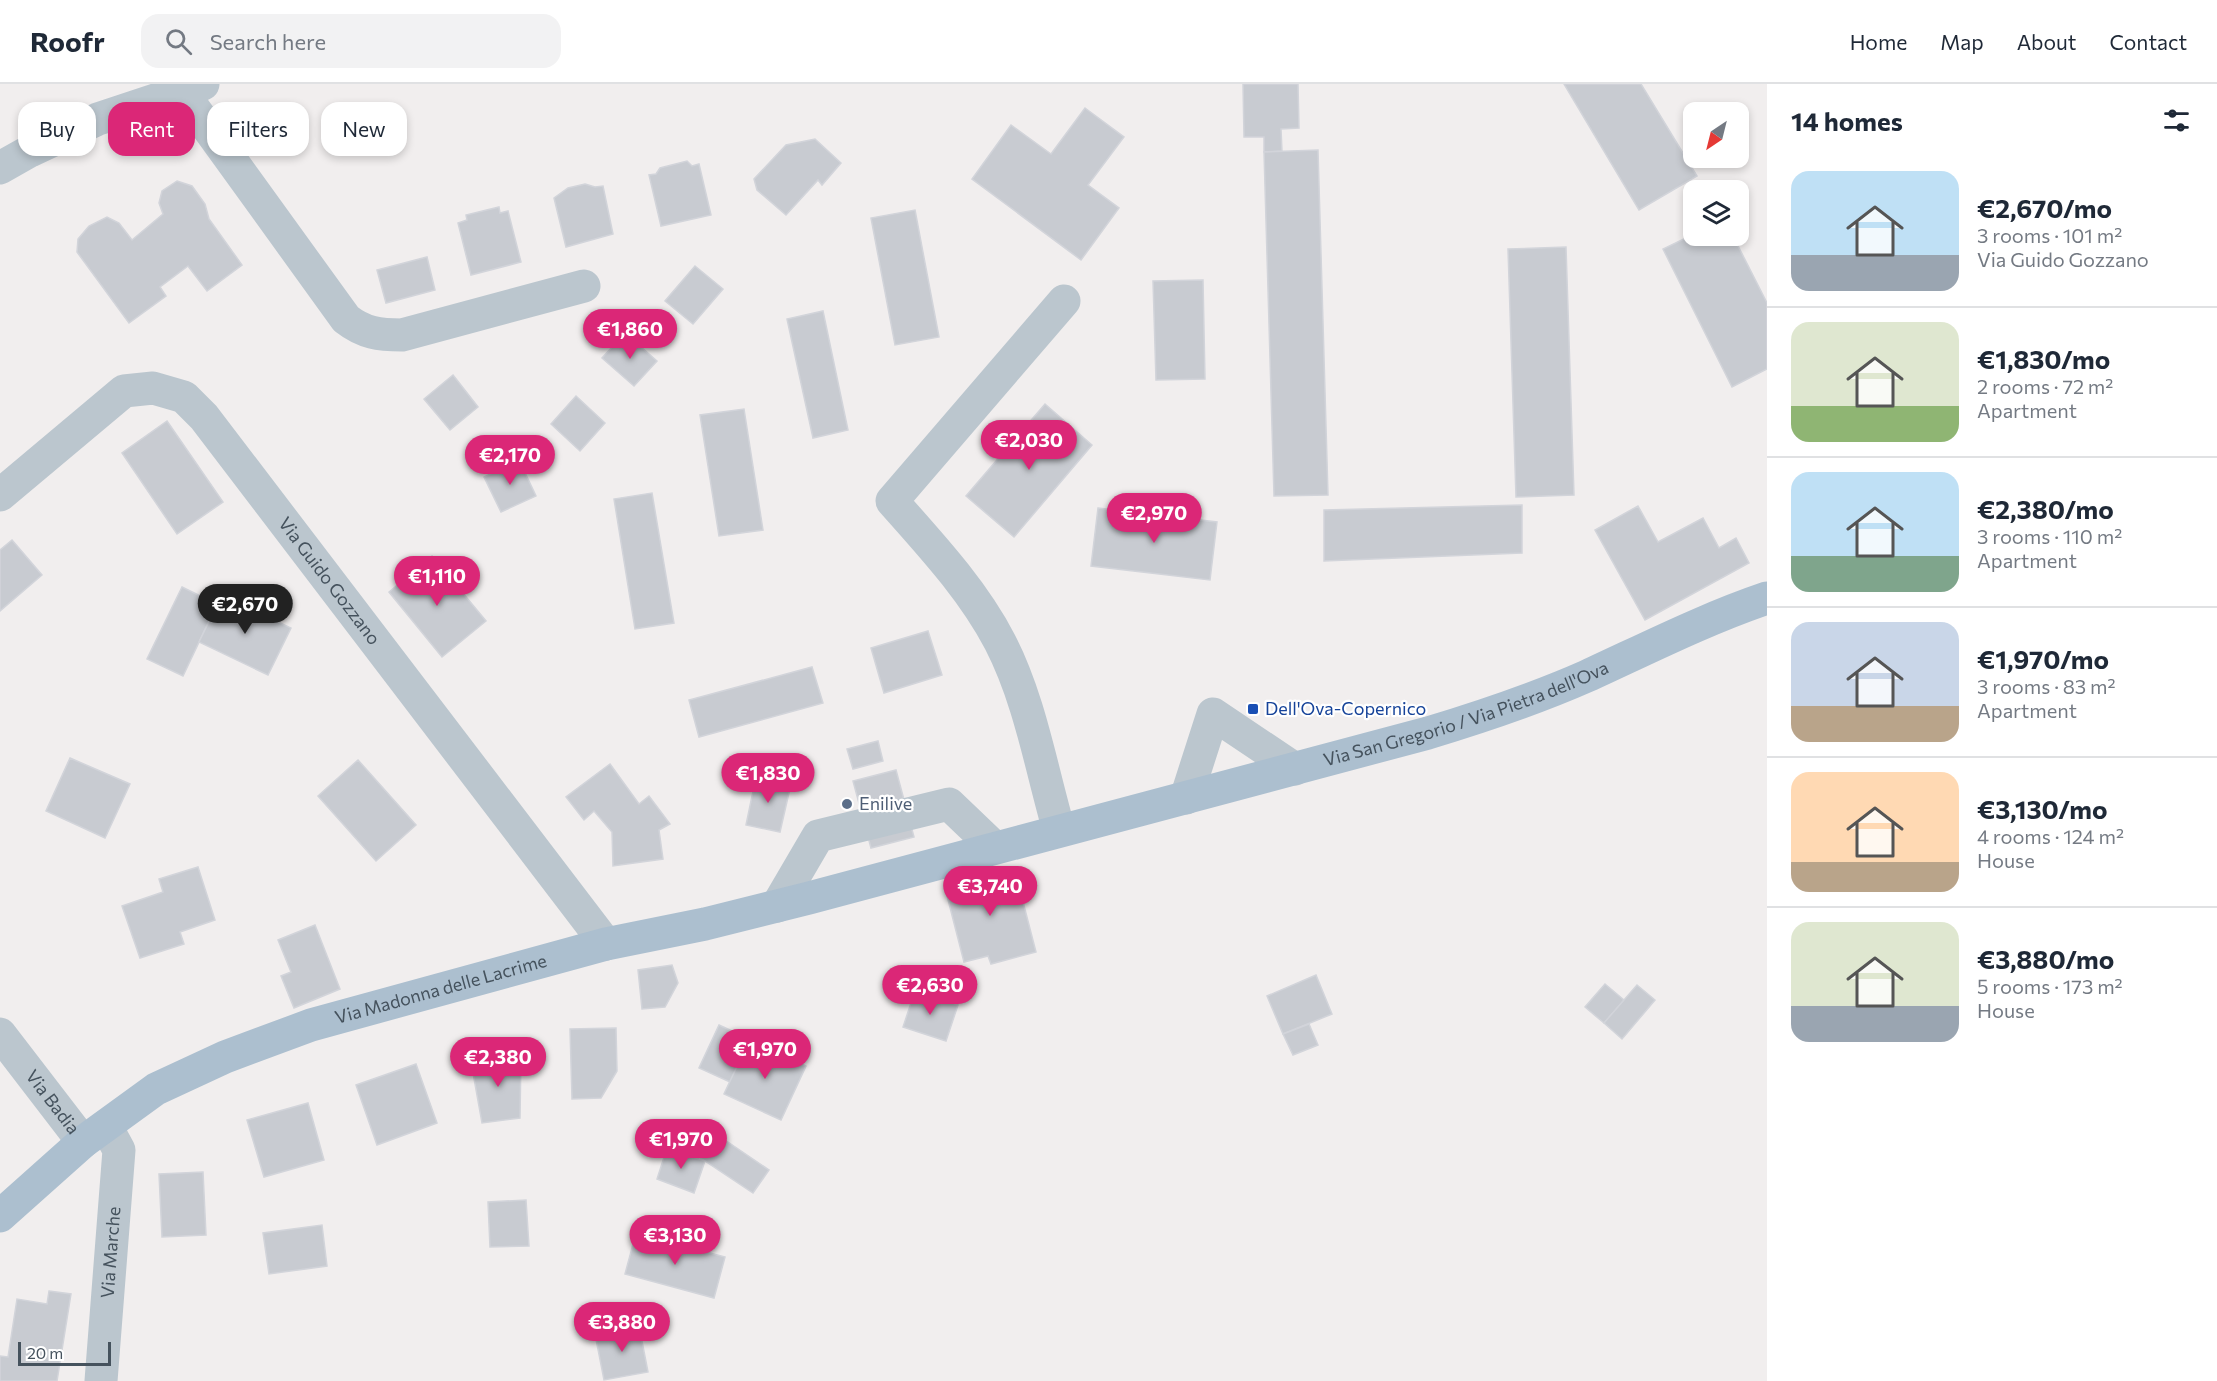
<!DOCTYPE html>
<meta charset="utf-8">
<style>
body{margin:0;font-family:Commissioner,sans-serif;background:#f2f2f3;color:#1f2937;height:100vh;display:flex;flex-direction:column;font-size:22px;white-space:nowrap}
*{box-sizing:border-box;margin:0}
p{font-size:20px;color:#747a83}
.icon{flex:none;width:33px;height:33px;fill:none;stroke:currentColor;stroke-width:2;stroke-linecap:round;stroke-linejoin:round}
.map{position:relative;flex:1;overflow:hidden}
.details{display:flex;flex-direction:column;background:#fff;width:450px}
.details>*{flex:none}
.banner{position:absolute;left:18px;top:18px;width:570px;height:54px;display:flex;gap:12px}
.needle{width:39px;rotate:215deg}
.tools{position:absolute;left:1683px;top:18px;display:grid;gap:12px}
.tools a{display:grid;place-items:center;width:66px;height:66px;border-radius:12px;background:#fff;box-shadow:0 3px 9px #0003;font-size:30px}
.scale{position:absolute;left:18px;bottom:15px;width:93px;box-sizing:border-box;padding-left:6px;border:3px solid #45525d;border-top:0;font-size:16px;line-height:21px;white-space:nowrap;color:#45525d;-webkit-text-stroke:4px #fff;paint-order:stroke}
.price{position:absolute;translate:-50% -51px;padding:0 14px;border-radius:21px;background:#db2777;color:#fff;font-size:20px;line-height:39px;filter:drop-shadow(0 2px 3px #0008)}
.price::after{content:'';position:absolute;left:50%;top:36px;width:18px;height:14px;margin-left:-9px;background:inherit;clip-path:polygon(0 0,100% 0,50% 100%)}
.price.on{background:#222;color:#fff}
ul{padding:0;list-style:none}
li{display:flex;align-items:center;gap:18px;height:150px;padding:0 24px}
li+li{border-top:2px solid #e0e1e3}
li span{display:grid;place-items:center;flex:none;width:168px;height:120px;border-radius:18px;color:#555}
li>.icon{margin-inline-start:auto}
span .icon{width:72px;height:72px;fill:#fffc;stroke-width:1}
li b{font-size:26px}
h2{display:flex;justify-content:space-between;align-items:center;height:72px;padding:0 24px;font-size:26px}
.chip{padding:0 21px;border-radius:18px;background:#fff;box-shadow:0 3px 9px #0003;font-size:21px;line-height:54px}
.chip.on{background:#db2777;color:#fff}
header{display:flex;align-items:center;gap:36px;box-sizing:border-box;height:84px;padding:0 30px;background:#fff;border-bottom:2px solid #e0e1e3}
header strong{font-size:28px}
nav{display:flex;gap:33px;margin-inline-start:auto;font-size:21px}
.search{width:420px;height:54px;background:#f2f2f3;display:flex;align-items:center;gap:15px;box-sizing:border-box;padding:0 21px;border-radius:18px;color:#747a83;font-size:22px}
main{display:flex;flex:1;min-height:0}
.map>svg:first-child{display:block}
.building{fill:#c8cbd1;stroke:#d2d4da;stroke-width:1.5}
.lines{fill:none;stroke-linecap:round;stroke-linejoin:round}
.minor{stroke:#bbc6ce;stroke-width:33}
.major{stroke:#acbfcf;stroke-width:33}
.transit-dot{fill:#1a4fb4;stroke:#fff;stroke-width:2}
.service-dot{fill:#5c6f8a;stroke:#fff;stroke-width:2}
.labels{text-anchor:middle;stroke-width:4.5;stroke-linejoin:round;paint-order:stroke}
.street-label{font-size:18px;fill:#45525d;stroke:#fff}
.transit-label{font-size:18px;fill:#164399;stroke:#fff;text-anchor:start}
.service-label{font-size:18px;fill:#4e5e75;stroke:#fff;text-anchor:start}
</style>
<header>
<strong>Roofr</strong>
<div class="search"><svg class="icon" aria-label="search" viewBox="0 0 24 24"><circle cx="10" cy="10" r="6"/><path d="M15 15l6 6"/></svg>Search here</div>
<nav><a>Home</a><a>Map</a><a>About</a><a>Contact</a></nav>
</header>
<main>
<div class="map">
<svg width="1767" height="1297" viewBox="0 0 1767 1297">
<rect width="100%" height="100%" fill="#f1eeee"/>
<g class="building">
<polygon points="1243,0 1298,0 1299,44 1281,45 1282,67 1264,68 1264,53 1244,53"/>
<polygon points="1564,0 1641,0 1697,92 1639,126"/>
<polygon points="1085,24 1124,53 1088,101 1119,124 1081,176 972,95 1011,41 1051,70"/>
<polygon points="815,55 841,79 822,101 818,96 786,131 757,106 754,95 786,61"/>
<polygon points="1318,66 1328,411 1274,412 1264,68"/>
<polygon points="687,77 692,82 699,80 711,131 661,142 649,91 656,90 660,84"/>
<polygon points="177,97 192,102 205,120 209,135 242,181 207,207 188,182 160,203 166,212 129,239 77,168 78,155 89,142 107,133 119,139 132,156 163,130 159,119 162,107"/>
<polygon points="585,100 595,103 603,102 613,150 566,163 554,114 568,104"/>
<polygon points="499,123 500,129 508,127 521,178 471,191 458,139 467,136 466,131"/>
<polygon points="915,126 939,253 895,261 871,134"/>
<polygon points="1694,150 1733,152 1767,219 1767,285 1732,303 1663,165"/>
<polygon points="1566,163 1574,411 1516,413 1508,165"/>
<polygon points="427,173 435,206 386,219 377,186"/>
<polygon points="695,182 723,205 693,240 665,217"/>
<polygon points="1203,196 1205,295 1156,296 1153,197"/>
<polygon points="823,227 848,346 813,354 787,235"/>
<polygon points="625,249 657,277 634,302 602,274"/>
<polygon points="453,291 478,323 450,346 424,315"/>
<polygon points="576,312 605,339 580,367 551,340"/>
<polygon points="1045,320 1092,361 1014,453 966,412"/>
<polygon points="744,325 763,446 719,452 700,331"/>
<polygon points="167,337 223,418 177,450 122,369"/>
<polygon points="519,376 536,412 501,428 484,393"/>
<polygon points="652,409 674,539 635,545 614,415"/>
<polygon points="1522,421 1522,469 1324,477 1324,426"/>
<polygon points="1638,422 1658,458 1703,434 1719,464 1736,454 1749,479 1645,536 1595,446"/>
<polygon points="1098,424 1217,438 1210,496 1091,482"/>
<polygon points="12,456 42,491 0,527 0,466"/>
<polygon points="432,472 486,537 442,573 389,508"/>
<polygon points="182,503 217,520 183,592 147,575"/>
<polygon points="222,511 291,544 268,591 199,558"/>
<polygon points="928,547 942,591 884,609 871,564"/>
<polygon points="812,583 823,619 699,653 689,616"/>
<polygon points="878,657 883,677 853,685 847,665"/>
<polygon points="70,674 130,700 105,754 46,727"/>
<polygon points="358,676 416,741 376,777 318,712"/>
<polygon points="610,680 639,720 649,712 670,740 659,746 663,775 613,782 612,748 594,727 584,736 566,713"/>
<polygon points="896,686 914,753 871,764 853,697"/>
<polygon points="756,693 791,700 780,748 746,741"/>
<polygon points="198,783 215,836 180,848 184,860 140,874 122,822 163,808 159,795"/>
<polygon points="1014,783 1036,868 991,880 988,872 964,878 944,800"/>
<polygon points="315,841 340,905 294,924 281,892 291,888 278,856"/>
<polygon points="672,881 678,899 665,923 642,925 638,886"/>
<polygon points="1316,891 1332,930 1283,950 1267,912"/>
<polygon points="1605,900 1624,916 1604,939 1585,923"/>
<polygon points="1637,901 1655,916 1622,955 1604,939"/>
<polygon points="915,907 958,921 946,957 903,943"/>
<polygon points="1309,940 1318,961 1293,971 1283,950"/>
<polygon points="719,941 750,955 730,998 699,984"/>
<polygon points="616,944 617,987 601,1014 572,1015 570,945"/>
<polygon points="750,955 806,982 781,1036 724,1010"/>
<polygon points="521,971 520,1034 482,1039 471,978"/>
<polygon points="416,980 437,1039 377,1061 356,1001"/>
<polygon points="308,1019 324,1076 264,1093 247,1036"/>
<polygon points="700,1039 769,1086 753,1109 684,1063"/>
<polygon points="667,1064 705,1077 694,1109 657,1095"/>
<polygon points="203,1088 206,1151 162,1153 159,1090"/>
<polygon points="526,1116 529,1162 490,1163 488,1118"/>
<polygon points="322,1141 327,1182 269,1190 263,1149"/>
<polygon points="636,1149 725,1173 714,1214 625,1190"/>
<polygon points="49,1207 71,1210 57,1297 0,1297 0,1272 8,1273 17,1215 47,1220"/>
<polygon points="639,1242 648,1288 604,1296 595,1250"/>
</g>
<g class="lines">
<g class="minor">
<path d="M182 8 346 235C364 249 379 251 402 251L584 202"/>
<polyline points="0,84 30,67 98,35 203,0"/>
<path id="s1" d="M0 411 124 307 153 304 184 313 204 333 606 860"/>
<polyline points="1186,714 1213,630 1295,685"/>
<path d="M1059 746C1041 684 1030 616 1000 558 973 506 931 461 892 417L1064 217"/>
<polyline points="777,822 818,752 949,720 994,763"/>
<path id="s2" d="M0 950 83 1058"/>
<path id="s3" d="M101 1297 119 1066 106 1042"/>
</g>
<path class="major" id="s4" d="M0 1132 83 1058 156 1005 225 973 311 941 606 860 705 840 809 814 1428 649C1481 633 1535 615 1587 592 1646 565 1705 535 1767 514"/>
</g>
<rect class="transit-dot" x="1247" y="619" width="12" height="12" rx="3"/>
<circle class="service-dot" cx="847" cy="720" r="6"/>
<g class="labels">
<g class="street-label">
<text dy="6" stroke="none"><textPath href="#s1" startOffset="458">Via Guido Gozzano</textPath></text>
<text dy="6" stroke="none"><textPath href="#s4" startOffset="1566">Via San Gregorio / Via Pietra dell'Ova</textPath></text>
<text dy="6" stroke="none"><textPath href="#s4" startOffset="504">Via Madonna delle Lacrime</textPath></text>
<text dy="6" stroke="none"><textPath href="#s2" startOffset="86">Via Badia</textPath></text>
<text dy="6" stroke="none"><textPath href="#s3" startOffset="129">Via Marche</textPath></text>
</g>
<g class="transit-label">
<text x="1265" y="631">Dell'Ova-Copernico</text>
</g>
<g class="service-label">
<text x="859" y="726">Enilive</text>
</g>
</g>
</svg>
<div class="tools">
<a><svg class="needle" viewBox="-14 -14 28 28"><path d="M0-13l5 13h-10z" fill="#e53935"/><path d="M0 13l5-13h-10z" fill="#747a83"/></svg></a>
<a><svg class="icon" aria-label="layers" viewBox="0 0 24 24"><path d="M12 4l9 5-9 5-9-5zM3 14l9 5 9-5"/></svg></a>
</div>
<div class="scale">20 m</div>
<b class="price" style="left:630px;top:276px">€1,860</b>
<b class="price" style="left:1029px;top:387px">€2,030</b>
<b class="price" style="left:510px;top:402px">€2,170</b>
<b class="price" style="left:1154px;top:460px">€2,970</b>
<b class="price" style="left:437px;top:523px">€1,110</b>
<b class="price on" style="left:245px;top:551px">€2,670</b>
<b class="price" style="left:768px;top:720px">€1,830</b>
<b class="price" style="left:990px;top:833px">€3,740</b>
<b class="price" style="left:930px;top:932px">€2,630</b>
<b class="price" style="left:765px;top:996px">€1,970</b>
<b class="price" style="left:498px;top:1004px">€2,380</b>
<b class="price" style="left:681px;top:1086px">€1,970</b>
<b class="price" style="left:675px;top:1182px">€3,130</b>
<b class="price" style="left:622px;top:1269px">€3,880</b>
<div class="banner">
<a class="chip">Buy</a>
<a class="chip on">Rent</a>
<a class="chip">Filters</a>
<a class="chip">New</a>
</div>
</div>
<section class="details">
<h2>14 homes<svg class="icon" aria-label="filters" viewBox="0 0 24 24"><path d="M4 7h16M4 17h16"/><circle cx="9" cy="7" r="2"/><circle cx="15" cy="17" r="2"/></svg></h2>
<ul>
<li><span style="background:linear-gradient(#bfe0f5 70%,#9aa5b1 0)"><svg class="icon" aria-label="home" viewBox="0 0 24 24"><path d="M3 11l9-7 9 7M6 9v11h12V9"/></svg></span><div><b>€2,670/mo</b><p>3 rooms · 101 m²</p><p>Via Guido Gozzano</p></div></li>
<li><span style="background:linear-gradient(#dfe7d0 70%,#8fb573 0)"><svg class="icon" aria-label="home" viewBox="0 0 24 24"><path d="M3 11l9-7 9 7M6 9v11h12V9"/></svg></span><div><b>€1,830/mo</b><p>2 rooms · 72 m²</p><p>Apartment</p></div></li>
<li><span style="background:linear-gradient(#bfe0f5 70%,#7fa58c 0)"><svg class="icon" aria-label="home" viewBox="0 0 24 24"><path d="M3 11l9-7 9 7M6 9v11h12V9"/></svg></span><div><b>€2,380/mo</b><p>3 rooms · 110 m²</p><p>Apartment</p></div></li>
<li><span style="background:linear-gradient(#c9d6e8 70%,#b9a48a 0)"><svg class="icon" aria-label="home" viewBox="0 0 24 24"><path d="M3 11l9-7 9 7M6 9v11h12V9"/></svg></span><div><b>€1,970/mo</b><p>3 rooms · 83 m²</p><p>Apartment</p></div></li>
<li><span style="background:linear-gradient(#ffd9b3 75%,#b9a48a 0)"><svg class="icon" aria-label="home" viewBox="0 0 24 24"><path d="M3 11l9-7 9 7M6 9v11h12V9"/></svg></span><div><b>€3,130/mo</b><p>4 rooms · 124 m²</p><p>House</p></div></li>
<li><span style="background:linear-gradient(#dfe7d0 70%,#9aa5b1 0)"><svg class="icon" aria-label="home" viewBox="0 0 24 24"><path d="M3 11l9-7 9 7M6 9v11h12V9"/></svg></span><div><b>€3,880/mo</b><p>5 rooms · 173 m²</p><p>House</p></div></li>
</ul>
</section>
</main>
